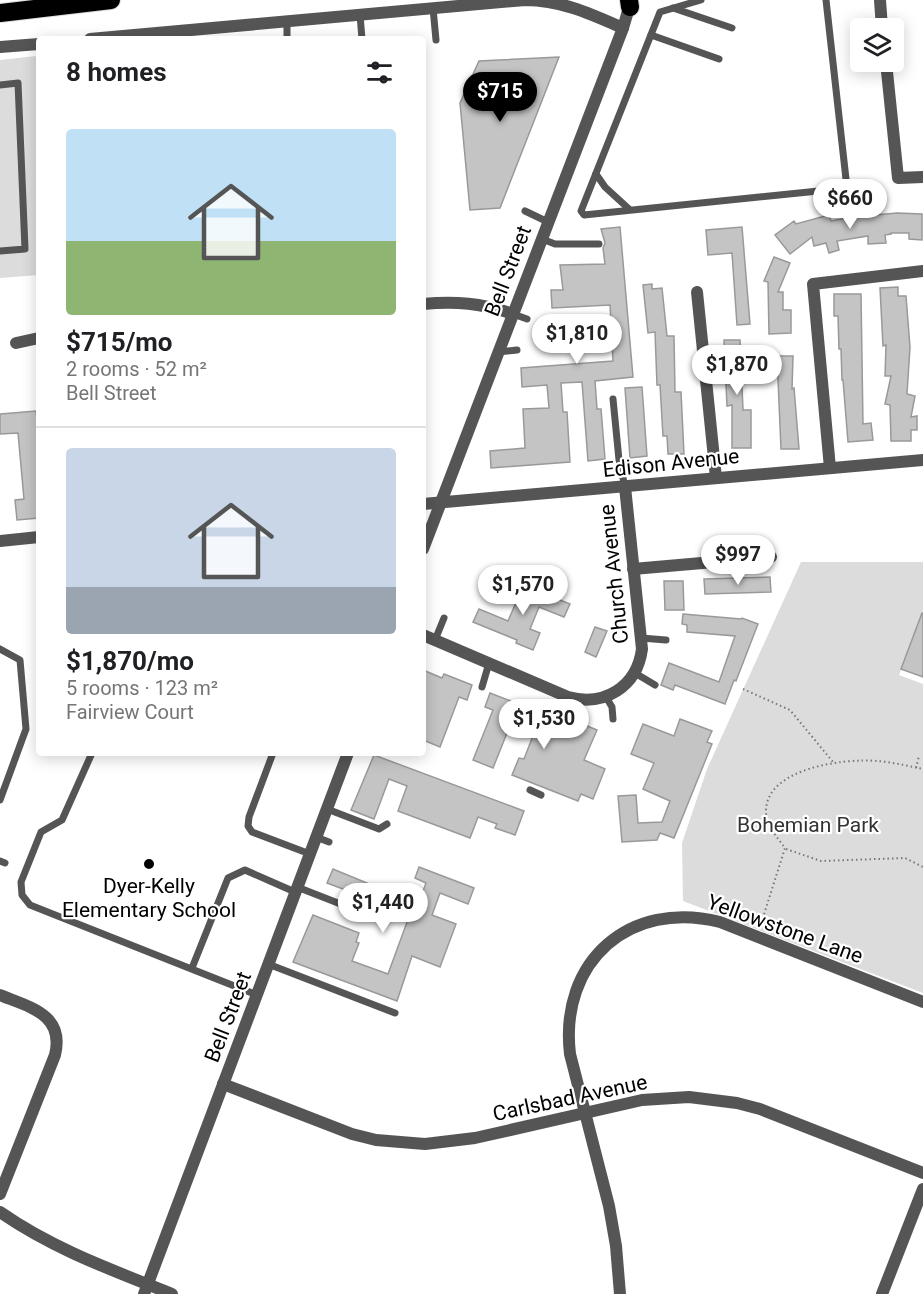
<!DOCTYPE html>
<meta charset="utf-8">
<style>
body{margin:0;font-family:Roboto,sans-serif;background:#f6f6f6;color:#202124;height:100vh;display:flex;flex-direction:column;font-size:22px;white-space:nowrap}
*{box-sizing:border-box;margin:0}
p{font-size:20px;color:#757577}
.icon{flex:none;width:33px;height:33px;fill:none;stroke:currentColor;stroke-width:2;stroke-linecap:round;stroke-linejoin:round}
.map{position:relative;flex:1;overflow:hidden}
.panel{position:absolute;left:36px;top:36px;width:390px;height:720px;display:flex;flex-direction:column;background:#fff;border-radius:6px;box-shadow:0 3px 15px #0003}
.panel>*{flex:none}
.tools{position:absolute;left:850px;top:18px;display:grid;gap:12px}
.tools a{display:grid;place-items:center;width:54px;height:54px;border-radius:6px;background:#fff;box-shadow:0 3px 15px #0003;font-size:30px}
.price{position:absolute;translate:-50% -51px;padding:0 14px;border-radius:21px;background:#fff;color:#222;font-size:20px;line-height:39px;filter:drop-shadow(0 2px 3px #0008)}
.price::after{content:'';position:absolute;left:50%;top:36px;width:18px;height:14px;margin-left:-9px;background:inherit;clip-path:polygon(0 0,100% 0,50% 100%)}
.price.active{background:#000;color:#fff}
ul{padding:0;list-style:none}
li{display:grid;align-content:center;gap:12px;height:318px;padding:0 30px}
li+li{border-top:2px solid #e0e0e0}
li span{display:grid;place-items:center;height:186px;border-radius:6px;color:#555}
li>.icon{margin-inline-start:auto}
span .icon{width:108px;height:108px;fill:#fffc;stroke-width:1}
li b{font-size:26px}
h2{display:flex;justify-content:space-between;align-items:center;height:72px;padding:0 30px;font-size:26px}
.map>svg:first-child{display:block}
.green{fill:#dcdcdc}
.building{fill:#c4c4c4;stroke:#999;stroke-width:1.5}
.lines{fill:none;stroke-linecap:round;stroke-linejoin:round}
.motorway-casing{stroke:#dbdbdb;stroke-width:20}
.path{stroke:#777;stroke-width:2;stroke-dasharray:1.5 3;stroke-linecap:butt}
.service{stroke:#555;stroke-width:7}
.minor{stroke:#555;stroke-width:12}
.tertiary{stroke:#555;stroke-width:12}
.motorway{stroke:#000;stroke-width:18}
.poi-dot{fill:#000;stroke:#fff;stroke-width:2}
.labels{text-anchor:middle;stroke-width:4.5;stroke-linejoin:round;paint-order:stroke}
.street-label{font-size:21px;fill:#000;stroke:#fff}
.park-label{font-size:21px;fill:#333;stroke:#fff}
.poi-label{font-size:21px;fill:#000;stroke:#fff}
</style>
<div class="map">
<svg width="923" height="1294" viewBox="0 0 923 1294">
<rect width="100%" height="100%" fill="#fff"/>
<g class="green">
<polygon points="36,56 39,91 39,275 0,278 0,60"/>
<polygon points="801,562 923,562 923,610 899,675 923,684 923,993 683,901 682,843 707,769"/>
</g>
<g class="building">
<polygon points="559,57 500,208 470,210 460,103 479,61"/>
<polygon points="897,213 922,214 922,240 909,239 909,233 891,233 891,234 885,235 886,243 868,244 868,236 837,241 839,250 829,253 826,243 814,246 812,237 790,254 775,235 794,221 796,224 829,215 831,221 852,217"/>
<polygon points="620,227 633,377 595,381 597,409 601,409 605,459 588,461 582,382 561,383 563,412 567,412 570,462 491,468 490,451 525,448 523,409 549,408 547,385 522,387 521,368 613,361 610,305 552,308 551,290 563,290 560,265 605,264 603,248 605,243 601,229"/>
<polygon points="742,227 750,324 737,325 732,253 708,255 706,230"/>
<polygon points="774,257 790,263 778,292 783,292 783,310 791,310 791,333 769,334 768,282 764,281"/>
<polygon points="652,284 652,289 662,288 667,336 674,336 675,392 681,392 684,454 668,454 667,436 663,436 660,385 657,385 655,332 648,333 643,285"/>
<polygon points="898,287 898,296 906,296 910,347 907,394 915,396 911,417 917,416 917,430 911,430 911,441 891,441 890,405 885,404 891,376 885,376 886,345 883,346 880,288"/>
<polygon points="834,294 861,294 863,424 871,423 873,440 848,442 843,380 842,380 841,349 839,349 838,316 834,316"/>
<polygon points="724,340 740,340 743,410 751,410 751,448 732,448 732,405 727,406"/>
<polygon points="777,356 793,356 792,389 794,388 799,449 781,449"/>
<polygon points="642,387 647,456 630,458 625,388"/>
<polygon points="36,411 39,439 39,518 17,520 15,500 24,499 18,433 0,434 0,414"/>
<polygon points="770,577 771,592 705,594 704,579"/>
<polygon points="664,581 683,581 684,610 665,610"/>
<polygon points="515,586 533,593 534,590 570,604 564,617 539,607 530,629 540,633 533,650 516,643 517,640 473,622 479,609 508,621 518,598 511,595"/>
<polygon points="922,613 923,613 923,677 901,669"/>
<polygon points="683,614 741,619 742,618 758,624 736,681 734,680 725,704 675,685 673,690 661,685 669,663 719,682 735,636 687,632 687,625 682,624"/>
<polygon points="595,627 607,631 596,657 585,652"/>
<polygon points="423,670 442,678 444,674 472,685 467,700 459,697 440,747 423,740"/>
<polygon points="490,693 568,723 570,719 597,730 584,760 605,769 593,799 581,794 578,801 512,775 519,758 524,759 536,728 513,718 493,768 473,760 493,710 485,707"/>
<polygon points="680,719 712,731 707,742 712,744 674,838 660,833 657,840 622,842 618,796 636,795 638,823 662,822 670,801 643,789 654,763 631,754 643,724 674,736"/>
<polygon points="374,755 524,811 515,835 495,828 497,824 478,817 470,838 398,811 407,786 389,779 374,819 351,810"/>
<polygon points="419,867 474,888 468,904 440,893 432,915 456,924 440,967 412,956 397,1001 293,962 313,915 359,933 356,942 359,943 352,961 388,974 410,914 327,883 333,869 391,893 392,891 419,902 426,883 415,878"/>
</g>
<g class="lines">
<defs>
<g id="motorway">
<polyline points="629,0 630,7"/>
<polyline points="0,13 111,0"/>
</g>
</defs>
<use href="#motorway" class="motorway-casing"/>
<g class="path">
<polyline points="743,689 790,710 833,762"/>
<polyline points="916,768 919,756"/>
<polyline points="786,849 821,861 905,858 923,867"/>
<path d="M760 927 785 848C778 838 766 826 766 812 765 768 845 758 877 761 892 762 908 766 923 769"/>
</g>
<g class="service">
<polyline points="701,0 660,12 581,211 584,215 838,189 845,185 846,179 826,0"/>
<polyline points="433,8 436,40"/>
<polyline points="673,8 732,28"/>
<polyline points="360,15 362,39"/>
<polyline points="651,35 719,59"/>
<polyline points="287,39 287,21"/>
<polyline points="0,85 18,83 25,249 0,251"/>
<polyline points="596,174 605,187 629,209"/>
<polyline points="525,211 548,222"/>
<polyline points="542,239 555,244 599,244"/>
<polyline points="513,314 527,319"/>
<polyline points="498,352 517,350"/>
<polyline points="613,399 619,460 625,487"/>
<polyline points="641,638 666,640"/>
<polyline points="435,640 444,618"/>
<polyline points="0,649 20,660 26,729 0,800"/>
<polyline points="635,673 655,685"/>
<polyline points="482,687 489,663"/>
<polyline points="606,697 612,707 613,719"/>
<polyline points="92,753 62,820 41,832 21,882 22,895 30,905 257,995"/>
<polyline points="273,753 249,817 248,826 252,832 310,854"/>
<polyline points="530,790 541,795"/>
<polyline points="327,809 379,829 387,824"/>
<polyline points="316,837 329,842"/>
<polyline points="0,861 5,863"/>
<polyline points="297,887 384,921"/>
<polyline points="268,964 395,1013"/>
<polyline points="192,968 228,878 245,870 295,892"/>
</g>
<g class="minor">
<polyline points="880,0 882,28"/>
<path d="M90 39 525 0C561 0 591 14 623 28"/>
<polyline points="0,47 39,44"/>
<polyline points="886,62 898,178 923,177"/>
<polyline points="697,292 716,478"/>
<path d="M423 304C455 301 482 303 513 314"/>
<polyline points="16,343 39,338"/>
<polyline points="830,468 813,284 923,271"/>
<polyline points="633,569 771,557"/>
<path d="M423 635 568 697C604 707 637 687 642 649L625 487"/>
<path d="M0 995C29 1007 65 1014 55 1055L0 1194"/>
<polyline points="223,1084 352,1134 376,1140 425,1144 475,1138 642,1100 689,1097 737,1103 760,1109 923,1173"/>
<path d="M0 1212C53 1249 112 1270 172 1294"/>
<path d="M620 1294 616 1246 609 1206 570 1054C559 961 630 899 720 922L923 1002"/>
</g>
<g class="tertiary">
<polyline points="423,504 923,460"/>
<polyline points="0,541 39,537"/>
<polyline points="423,549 623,28 631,1"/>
<polyline points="144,1294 348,753"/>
<polyline points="882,1294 923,1189"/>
</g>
<use href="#motorway" class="motorway"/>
</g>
<circle class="poi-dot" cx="149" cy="864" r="6"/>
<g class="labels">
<g class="street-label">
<text transform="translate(508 271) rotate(-69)" y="7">Bell Street</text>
<text transform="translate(671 463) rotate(-6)" y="7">Edison Avenue</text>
<text transform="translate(614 574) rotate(-96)" y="7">Church Avenue</text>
<text transform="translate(785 929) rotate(20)" y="7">Yellowstone Lane</text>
<text transform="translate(228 1017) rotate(-69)" y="7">Bell Street</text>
<text transform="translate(570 1098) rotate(-12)" y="7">Carlsbad Avenue</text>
</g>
<g class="park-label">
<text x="808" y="832">Bohemian Park</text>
</g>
<g class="poi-label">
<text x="149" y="893">Dyer-Kelly<tspan x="149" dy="24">Elementary School</tspan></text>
</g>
</g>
</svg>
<div class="tools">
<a><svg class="icon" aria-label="layers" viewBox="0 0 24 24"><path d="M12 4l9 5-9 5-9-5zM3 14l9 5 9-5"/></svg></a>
</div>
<b class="price active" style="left:500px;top:123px">$715</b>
<b class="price" style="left:850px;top:230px">$660</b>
<b class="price" style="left:577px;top:365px">$1,810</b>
<b class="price" style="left:737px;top:396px">$1,870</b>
<b class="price" style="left:738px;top:586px">$997</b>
<b class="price" style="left:523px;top:616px">$1,570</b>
<b class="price" style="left:544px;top:750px">$1,530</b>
<b class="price" style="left:383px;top:934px">$1,440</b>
<section class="panel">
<h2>8 homes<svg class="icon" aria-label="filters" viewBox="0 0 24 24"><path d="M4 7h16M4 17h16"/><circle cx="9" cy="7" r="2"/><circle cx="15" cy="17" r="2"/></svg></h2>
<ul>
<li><span style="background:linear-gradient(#bfe0f5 60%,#8fb573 0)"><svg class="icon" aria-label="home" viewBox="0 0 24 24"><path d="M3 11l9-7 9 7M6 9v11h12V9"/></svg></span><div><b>$715/mo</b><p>2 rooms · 52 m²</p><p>Bell Street</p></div></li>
<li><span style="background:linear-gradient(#c9d6e8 75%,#9aa5b1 0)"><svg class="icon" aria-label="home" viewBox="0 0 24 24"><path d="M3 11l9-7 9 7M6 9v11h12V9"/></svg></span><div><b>$1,870/mo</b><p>5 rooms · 123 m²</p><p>Fairview Court</p></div></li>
</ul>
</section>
</div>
